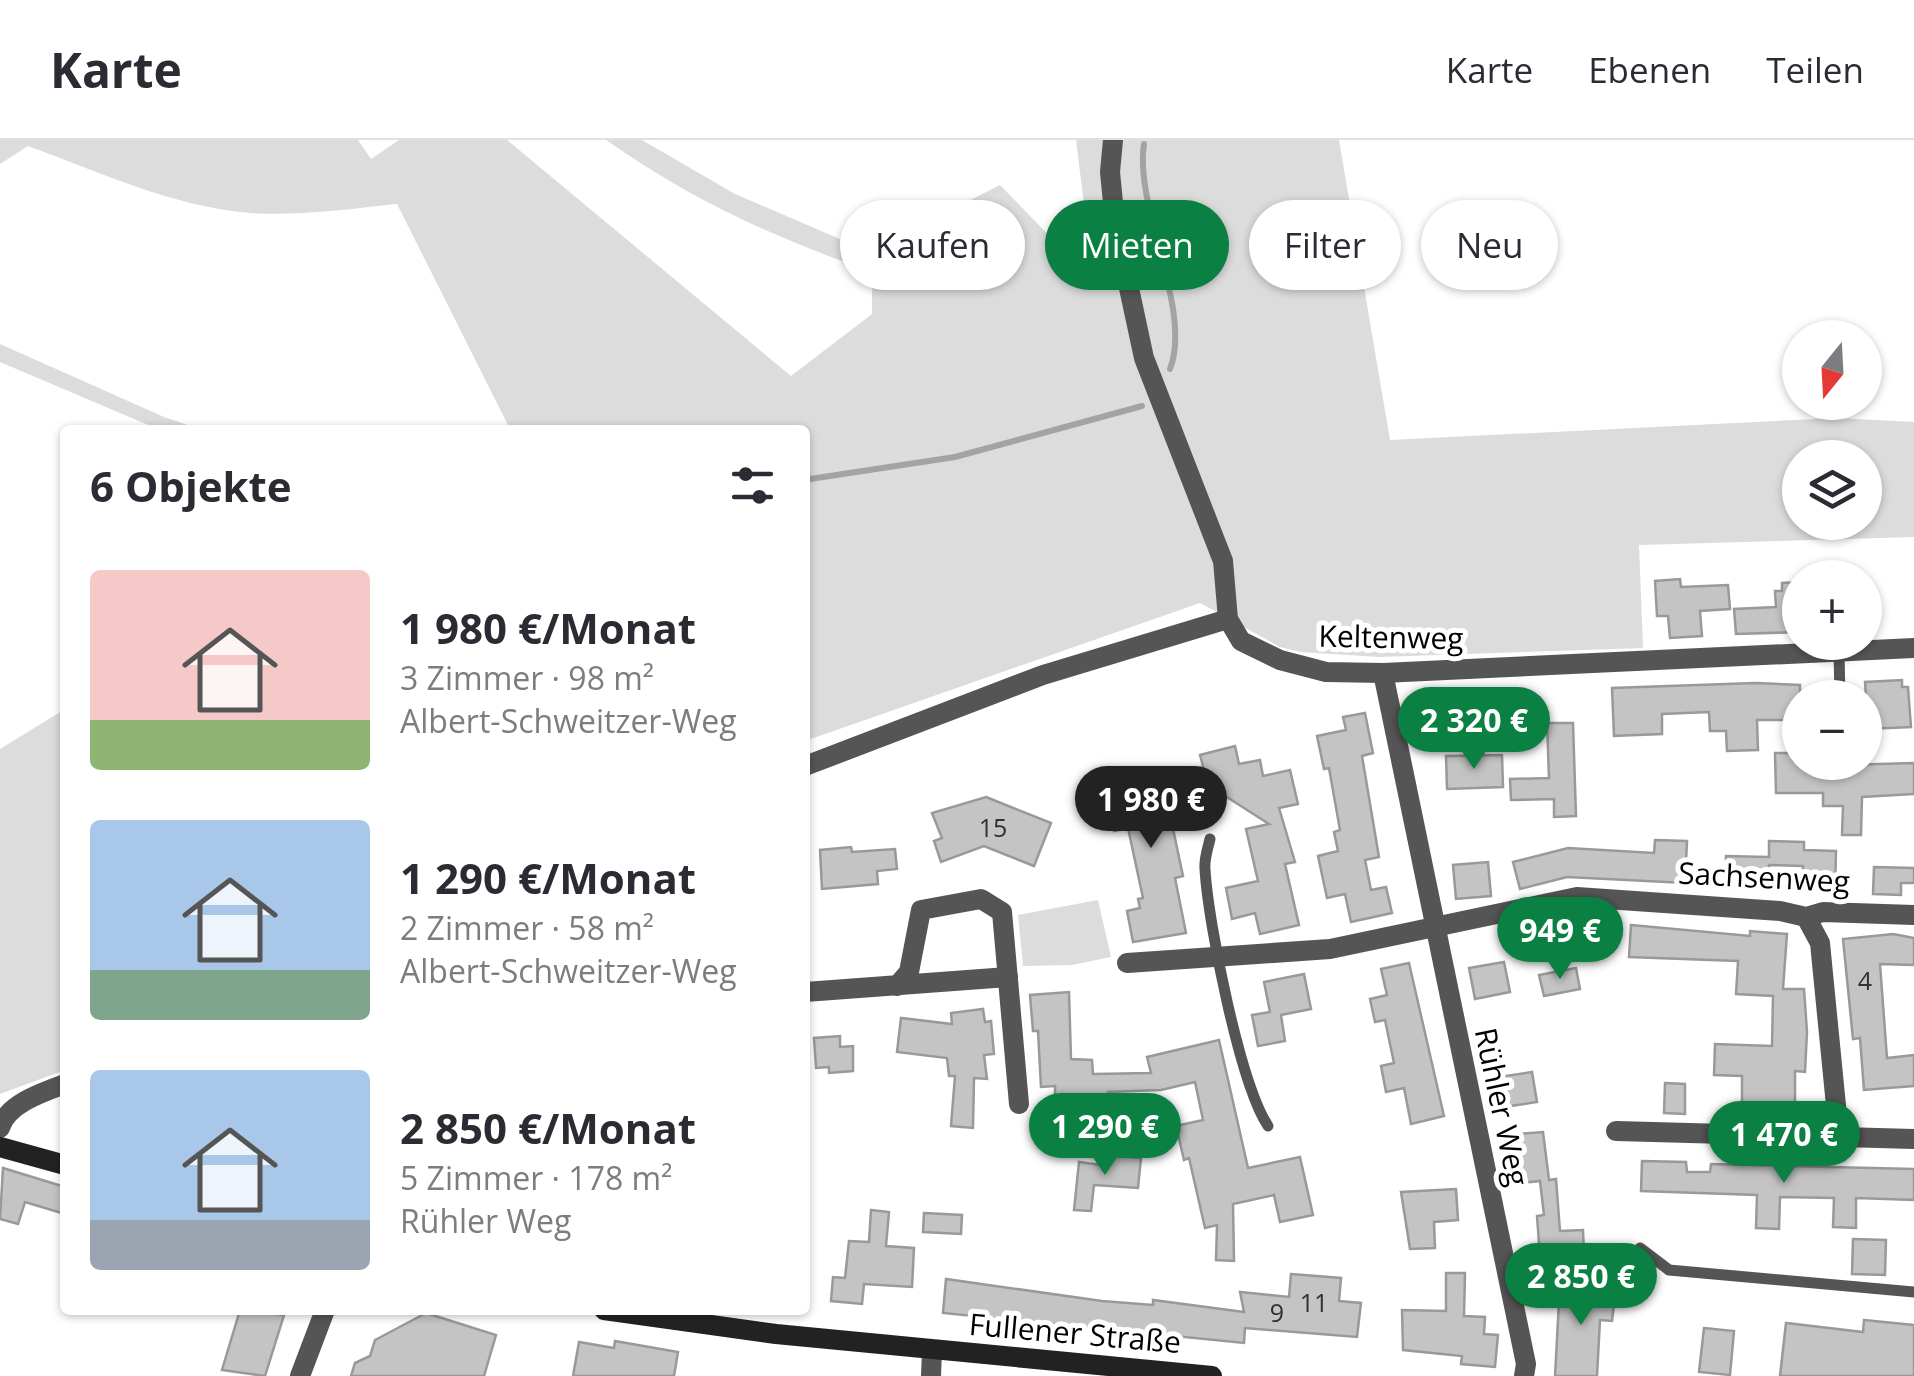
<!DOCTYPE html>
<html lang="de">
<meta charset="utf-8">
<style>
body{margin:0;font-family:"Open Sans",sans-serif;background:#f2f2f3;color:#2b2b33;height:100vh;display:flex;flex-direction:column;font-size:38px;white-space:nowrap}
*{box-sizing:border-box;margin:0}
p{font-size:32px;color:#7c7c81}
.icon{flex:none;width:55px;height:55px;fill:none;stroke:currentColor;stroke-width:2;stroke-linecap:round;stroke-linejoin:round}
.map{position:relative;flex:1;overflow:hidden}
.side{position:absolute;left:60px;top:285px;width:750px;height:890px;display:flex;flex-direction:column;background:#fff;border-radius:10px;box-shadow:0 2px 8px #0004}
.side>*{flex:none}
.guide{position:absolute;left:840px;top:60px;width:922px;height:90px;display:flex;gap:20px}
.needle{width:65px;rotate:198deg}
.buttons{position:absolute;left:1782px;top:180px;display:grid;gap:20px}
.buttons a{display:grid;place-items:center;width:100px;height:100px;border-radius:50%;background:#fff;box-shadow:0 2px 8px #0004;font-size:50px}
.price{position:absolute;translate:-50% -85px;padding:0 22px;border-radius:35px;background:#0b8043;color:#fff;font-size:32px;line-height:65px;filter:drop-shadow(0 2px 5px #0008)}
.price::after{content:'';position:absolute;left:50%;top:60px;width:30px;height:22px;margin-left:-15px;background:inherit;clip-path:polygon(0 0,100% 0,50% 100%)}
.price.selected{background:#222;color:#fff}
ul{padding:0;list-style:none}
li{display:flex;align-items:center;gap:30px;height:250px;padding:0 30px}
li span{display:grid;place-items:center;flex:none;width:280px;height:200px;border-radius:10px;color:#555}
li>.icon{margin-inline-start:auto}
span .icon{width:120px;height:120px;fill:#fffc;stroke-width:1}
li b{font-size:42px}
h2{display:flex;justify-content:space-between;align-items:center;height:120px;padding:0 30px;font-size:42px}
.chip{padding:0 35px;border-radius:45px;background:#fff;box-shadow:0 2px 8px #0004;font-size:35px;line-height:90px}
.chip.selected{background:#0b8043;color:#fff}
header{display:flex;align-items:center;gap:60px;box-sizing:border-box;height:140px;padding:0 50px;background:#fff;border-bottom:2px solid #e1e1e2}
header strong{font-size:48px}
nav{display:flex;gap:55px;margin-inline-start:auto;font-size:35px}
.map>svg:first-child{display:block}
.green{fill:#dcdcdc;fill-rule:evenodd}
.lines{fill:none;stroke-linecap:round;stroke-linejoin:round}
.stream{stroke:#a3a3a3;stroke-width:6}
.building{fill:#c4c4c4;stroke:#999;stroke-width:2.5}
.service{stroke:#555;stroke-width:11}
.minor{stroke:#555;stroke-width:20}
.tertiary{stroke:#555;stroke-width:20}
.secondary{stroke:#222;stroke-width:20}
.labels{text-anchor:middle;stroke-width:10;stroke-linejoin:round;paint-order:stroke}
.number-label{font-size:25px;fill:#313131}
.street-label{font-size:30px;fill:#000;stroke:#fff}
</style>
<header>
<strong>Karte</strong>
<nav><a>Karte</a><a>Ebenen</a><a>Teilen</a></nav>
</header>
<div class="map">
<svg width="1914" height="1236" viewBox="0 0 1914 1236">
<rect width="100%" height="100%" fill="#fff"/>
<g class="green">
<path d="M0 0H358L371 19 399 0H507L791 236 872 174V132C773 97 693 61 606 0H642L735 54 849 103H886L1000 45 1065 112 1091 121 1076 0H1339L1390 300 1836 278 1914 282V397L1639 405 1643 508 1379 517 1300 512 1280 507 1200 463 805 601V290H453L508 285 397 64C349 69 300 76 250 73 174 67 99 32 28 6L0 24ZM1800 318H1865V382H1800Z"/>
<polygon points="0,204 164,277 203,290 160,290 0,222"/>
<polygon points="65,569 65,930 0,954 0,609"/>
<polygon points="1098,760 1111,817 1072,825 1023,826 1018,775"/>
</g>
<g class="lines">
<g class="stream">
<path d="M1144 4C1134 68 1193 170 1170 229"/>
<polyline points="810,339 955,317 1142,266"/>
</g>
</g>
<g class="building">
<polygon points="1680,439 1681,447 1728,445 1730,469 1700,471 1702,496 1670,498 1668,476 1657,476 1655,441"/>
<polygon points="1800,442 1800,492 1736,494 1734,469 1776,467 1775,451 1782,451 1782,443"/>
<polygon points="1902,540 1902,547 1908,547 1911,587 1868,589 1865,542"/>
<polygon points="1755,543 1800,545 1800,580 1757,580 1758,610 1727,611 1726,591 1710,591 1709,572 1662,574 1662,594 1614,596 1612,548"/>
<polygon points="1365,573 1373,613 1362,616 1379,717 1365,720 1371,750 1386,747 1392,773 1351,782 1345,754 1327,758 1318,716 1338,711 1334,692 1340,690 1329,628 1324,629 1317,596 1346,590 1343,577"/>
<polygon points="1547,583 1573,583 1576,676 1554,677 1554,659 1511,660 1510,639 1549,638"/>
<polygon points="1235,606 1239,624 1260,620 1263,636 1290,630 1298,664 1279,668 1295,722 1285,724 1299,785 1260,794 1255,773 1232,779 1226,748 1258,741 1246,689 1269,684 1208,645 1200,615"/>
<polygon points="1775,613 1800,613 1800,622 1810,626 1914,623 1914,654 1862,657 1861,695 1842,695 1843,666 1823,666 1823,653 1776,653"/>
<polygon points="1502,615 1503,647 1447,649 1446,616"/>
<polygon points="1163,632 1185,656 1169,670 1183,736 1175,738 1186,793 1133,802 1127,771 1140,768 1138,759 1143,758 1128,688 1114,691 1106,655 1115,637 1129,634 1141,642"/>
<polygon points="986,657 1051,683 1034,726 984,706 941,722 934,701 942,698 932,673"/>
<polygon points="1655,700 1687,701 1685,743 1567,737 1520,749 1513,722 1568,708 1654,713"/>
<polygon points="1769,701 1804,702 1804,710 1836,711 1835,751 1803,750 1803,726 1769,725 1768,749 1725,748 1726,716 1769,717"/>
<polygon points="851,707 852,712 895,709 897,729 877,731 878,744 822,749 820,710"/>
<polygon points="1488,722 1491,756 1456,759 1453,725"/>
<polygon points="1874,727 1914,728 1914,743 1901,743 1901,755 1873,754"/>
<polygon points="1631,785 1750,796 1750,791 1787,794 1783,849 1804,849 1807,892 1805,932 1795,931 1795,975 1742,974 1742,936 1714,935 1715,904 1772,906 1773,856 1736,854 1738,821 1629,817"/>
<polygon points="1598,788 1599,813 1565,814 1564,789"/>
<polygon points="1893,794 1914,798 1914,825 1880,824 1887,918 1914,915 1914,946 1864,950 1860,898 1853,899 1843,799"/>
<polygon points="1504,822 1510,852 1475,859 1469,828"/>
<polygon points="1409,823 1444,976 1411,984 1404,948 1386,952 1381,926 1394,923 1385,880 1375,882 1370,859 1387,855 1381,829"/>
<polygon points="1576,828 1580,849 1544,856 1539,835"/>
<polygon points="1304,834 1311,869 1281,875 1285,901 1258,906 1252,875 1270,872 1264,842"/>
<polygon points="1069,852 1071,919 1092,920 1093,934 1151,933 1147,917 1219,900 1248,1028 1300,1017 1313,1075 1280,1082 1274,1055 1233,1064 1234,1121 1216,1120 1217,1085 1205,1088 1189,1018 1184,1020 1176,986 1203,980 1195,942 1161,950 1108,952 1108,957 1096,957 1096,961 1055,962 1055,946 1041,947 1038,891 1033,891 1030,855"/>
<polygon points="983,869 985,882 991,881 994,914 984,915 987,939 974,938 973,988 951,986 955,936 949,936 947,918 897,912 901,878 952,884 951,873"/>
<polygon points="840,896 840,907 853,906 853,931 829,933 829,927 816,928 814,898"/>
<polygon points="1532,932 1537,962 1497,968 1492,938"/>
<polygon points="1665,943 1685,944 1685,974 1664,973"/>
<polygon points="1543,992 1549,1040 1556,1039 1560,1091 1583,1090 1584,1113 1540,1117 1537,1076 1544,1075 1540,1041 1513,1044 1508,1005 1519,1004 1518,994"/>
<polygon points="1102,1015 1141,1018 1138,1048 1094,1045 1091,1071 1074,1070 1079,1022 1101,1025"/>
<polygon points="1642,1021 1686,1022 1687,1032 1710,1032 1711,1024 1914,1029 1914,1060 1856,1058 1856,1088 1833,1087 1834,1058 1780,1057 1779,1089 1756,1088 1757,1055 1641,1051"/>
<polygon points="3,1028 65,1047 65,1074 25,1062 18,1084 0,1079"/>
<polygon points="1456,1049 1458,1080 1434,1082 1435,1108 1410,1109 1401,1052"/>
<polygon points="871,1070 889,1072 886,1106 914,1108 912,1147 864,1144 862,1164 831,1161 833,1137 845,1138 849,1101 869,1102"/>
<polygon points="924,1073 962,1075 961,1094 923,1092"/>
<polygon points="1853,1099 1886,1100 1885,1135 1852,1134"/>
<polygon points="1446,1133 1465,1133 1464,1176 1485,1177 1484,1194 1498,1195 1495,1227 1461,1224 1462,1216 1403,1210 1402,1170 1446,1171"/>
<polygon points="1291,1134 1341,1138 1339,1161 1361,1163 1357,1197 1245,1188 1244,1203 943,1173 946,1139 1102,1161 1153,1165 1153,1160 1244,1172 1240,1152 1289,1157"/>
<polygon points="1560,1143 1616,1149 1612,1181 1600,1180 1597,1236 1555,1236"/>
<polygon points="240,1170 284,1175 265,1236 222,1230"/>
<polygon points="426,1173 496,1195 484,1236 351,1236 355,1223 370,1216 375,1200"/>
<polygon points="1864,1180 1914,1185 1914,1236 1780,1236 1786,1183 1863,1192"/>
<polygon points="1704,1188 1734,1191 1730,1235 1699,1232"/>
<polygon points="615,1201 678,1212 674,1236 573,1236 579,1202 614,1208"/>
</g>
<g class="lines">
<g class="service">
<polyline points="1839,513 1840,558"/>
<path d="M1210 699C1208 708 1204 719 1205 729 1208 783 1240 944 1268 986"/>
<polyline points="1640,1108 1669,1130 1914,1152"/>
</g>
<g class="minor">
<polyline points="1113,0 1110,32 1115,83 1144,218 1223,421 1228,479 1241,501 1280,520 1326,532 1383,533 1914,508"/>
<polyline points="1383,533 1526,1224 1524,1236"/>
<polyline points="805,626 1043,535 1228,479"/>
<polyline points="1806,777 1820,803 1839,996"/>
<polyline points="1127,823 1330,809 1577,757 1780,771 1806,777 1823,772 1914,775"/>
<polyline points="897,846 909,832 921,770 981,759 1002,772 1019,964"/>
<polyline points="805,852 1008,837"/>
<path d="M0 988C7 964 43 952 65 944"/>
<polyline points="1616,991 1914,999"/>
<polyline points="300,1236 325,1170"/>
</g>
<polyline class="tertiary" points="931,1236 932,1211"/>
<g class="secondary">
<polyline points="0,1007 65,1025"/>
<polyline points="604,1170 776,1194 1212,1236"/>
</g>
</g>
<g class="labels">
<g class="number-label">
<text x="993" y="697">15</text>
<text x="1865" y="850">4</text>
<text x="1314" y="1172">11</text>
<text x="1277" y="1182">9</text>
</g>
<g class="street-label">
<text transform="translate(1391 498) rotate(1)" y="10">Keltenweg</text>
<text transform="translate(1764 738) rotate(3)" y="10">Sachsenweg</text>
<text transform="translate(1501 967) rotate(78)" y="10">Rühler Weg</text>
<text transform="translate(1075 1194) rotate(5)" y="10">Fullener Straße</text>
</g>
</g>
</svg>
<div class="buttons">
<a><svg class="needle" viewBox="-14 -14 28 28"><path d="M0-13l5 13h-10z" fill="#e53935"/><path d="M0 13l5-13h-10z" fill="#7c7c81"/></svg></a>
<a><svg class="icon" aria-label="layers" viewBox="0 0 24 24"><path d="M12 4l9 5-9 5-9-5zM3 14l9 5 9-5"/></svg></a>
<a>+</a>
<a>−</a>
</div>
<b class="price" style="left:1474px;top:632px">2 320 €</b>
<b class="price selected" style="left:1151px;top:711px">1 980 €</b>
<b class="price" style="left:1560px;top:842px">949 €</b>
<b class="price" style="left:1105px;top:1038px">1 290 €</b>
<b class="price" style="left:1784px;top:1046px">1 470 €</b>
<b class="price" style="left:1581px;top:1188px">2 850 €</b>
<div class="guide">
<a class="chip">Kaufen</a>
<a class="chip selected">Mieten</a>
<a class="chip">Filter</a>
<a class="chip">Neu</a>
</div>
<section class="side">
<h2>6 Objekte<svg class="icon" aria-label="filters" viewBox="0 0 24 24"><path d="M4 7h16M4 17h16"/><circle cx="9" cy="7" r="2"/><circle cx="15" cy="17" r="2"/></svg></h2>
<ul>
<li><span style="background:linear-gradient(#f6c9c9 75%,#8fb573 0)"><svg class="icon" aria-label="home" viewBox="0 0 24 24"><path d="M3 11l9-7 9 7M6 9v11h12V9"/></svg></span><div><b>1 980 €/Monat</b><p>3 Zimmer · 98 m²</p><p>Albert-Schweitzer-Weg</p></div></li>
<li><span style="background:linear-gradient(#a9c7e8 75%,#7fa58c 0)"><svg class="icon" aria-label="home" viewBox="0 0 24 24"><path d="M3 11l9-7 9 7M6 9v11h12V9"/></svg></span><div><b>1 290 €/Monat</b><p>2 Zimmer · 58 m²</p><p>Albert-Schweitzer-Weg</p></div></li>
<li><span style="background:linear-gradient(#a9c7e8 75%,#9aa5b1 0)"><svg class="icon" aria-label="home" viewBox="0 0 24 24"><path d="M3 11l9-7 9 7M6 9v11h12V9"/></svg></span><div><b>2 850 €/Monat</b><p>5 Zimmer · 178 m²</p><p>Rühler Weg</p></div></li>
</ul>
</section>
</div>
